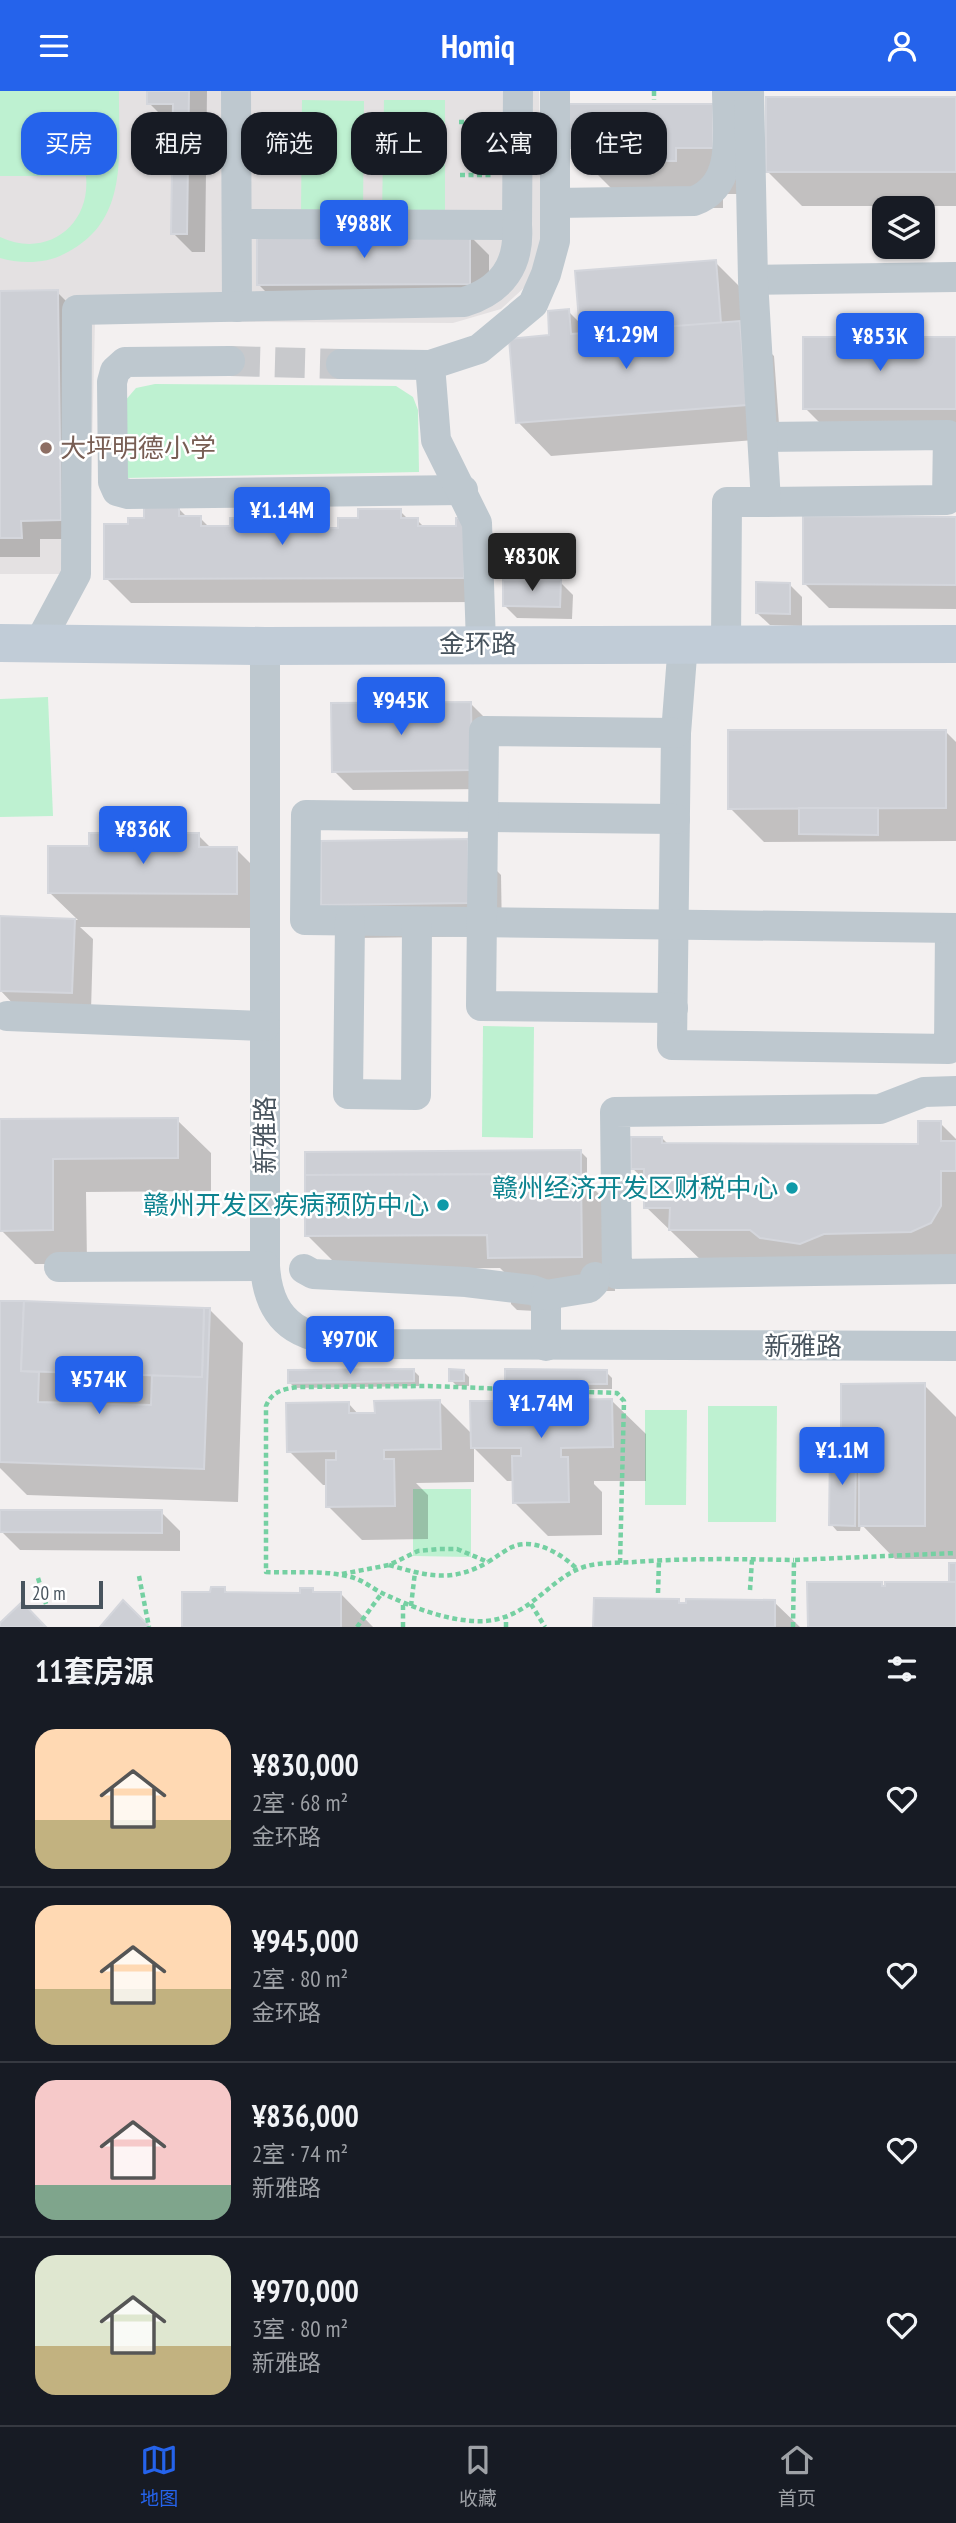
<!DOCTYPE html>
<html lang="zh">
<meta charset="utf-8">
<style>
body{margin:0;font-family:"PT Sans Narrow","Noto Sans SC",sans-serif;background:#242831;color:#f1f3f6;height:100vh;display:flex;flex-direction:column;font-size:26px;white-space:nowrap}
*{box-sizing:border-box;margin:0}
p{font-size:23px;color:#9ea1a6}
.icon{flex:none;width:38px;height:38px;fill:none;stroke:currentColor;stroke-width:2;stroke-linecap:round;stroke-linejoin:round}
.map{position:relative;height:1536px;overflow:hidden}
.side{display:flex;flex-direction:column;background:#171b24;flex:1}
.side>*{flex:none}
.top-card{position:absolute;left:21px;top:21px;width:915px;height:63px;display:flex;gap:14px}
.tools{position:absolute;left:872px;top:105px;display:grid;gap:14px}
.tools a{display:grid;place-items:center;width:63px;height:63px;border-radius:14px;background:#171b24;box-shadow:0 2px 5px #0004;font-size:35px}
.scale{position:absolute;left:21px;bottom:18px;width:82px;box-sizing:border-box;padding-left:7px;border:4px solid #48545e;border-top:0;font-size:19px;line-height:24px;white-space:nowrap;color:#48545e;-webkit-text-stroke:5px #fff;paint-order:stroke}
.price{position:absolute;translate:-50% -60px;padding:0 16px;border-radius:7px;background:#2563eb;color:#fff;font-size:23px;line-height:46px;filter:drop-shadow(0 2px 4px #0008)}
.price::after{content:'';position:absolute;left:50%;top:42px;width:21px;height:16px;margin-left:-10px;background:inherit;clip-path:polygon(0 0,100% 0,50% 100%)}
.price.current{background:#222;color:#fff}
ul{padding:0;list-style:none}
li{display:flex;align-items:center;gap:21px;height:175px;padding:0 35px}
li+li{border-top:2px solid #363941}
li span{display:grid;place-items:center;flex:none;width:196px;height:140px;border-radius:21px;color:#555}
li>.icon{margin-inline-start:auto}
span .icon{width:84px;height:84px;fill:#fffc;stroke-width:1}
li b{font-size:30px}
h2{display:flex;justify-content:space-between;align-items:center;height:84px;padding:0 35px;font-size:30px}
.pill{padding:0 24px;border-radius:21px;background:#171b24;box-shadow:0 2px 5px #0004;font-size:24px;line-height:63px}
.pill.current{background:#2563eb;color:#fff}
header{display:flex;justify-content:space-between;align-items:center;height:91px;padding:0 35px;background:#2563eb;color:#fff;font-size:32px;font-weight:800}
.dock{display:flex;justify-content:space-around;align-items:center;height:98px;border-top:2px solid #363941;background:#171b24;font-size:19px;color:#9ea1a6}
.dock a{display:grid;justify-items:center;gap:4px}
.dock .current{color:#2563eb}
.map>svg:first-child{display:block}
.education{fill:#e4e1e2}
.green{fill:#bef1d1}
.shadow{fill:#0003}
.building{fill:#cdcfd5;stroke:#d4d6dc;stroke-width:2}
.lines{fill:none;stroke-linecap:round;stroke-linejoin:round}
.street-tunnel{stroke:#c8c9cc;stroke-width:30;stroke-dasharray:30 15;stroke-linecap:butt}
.path{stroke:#75d0a2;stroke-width:4.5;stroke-dasharray:5 3.5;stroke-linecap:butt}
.street{stroke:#bec8cf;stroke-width:30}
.secondary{stroke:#c1ccd7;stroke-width:38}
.education-dot{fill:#8d6e63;stroke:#fff;stroke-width:2.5}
.culture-dot{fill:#0f9aa8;stroke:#fff;stroke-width:2.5}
.labels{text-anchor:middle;stroke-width:5;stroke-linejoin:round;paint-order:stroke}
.education-label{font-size:26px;fill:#785e54;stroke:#fff;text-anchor:start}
.street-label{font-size:26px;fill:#48545e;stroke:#fff}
.culture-label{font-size:26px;fill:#0d838f;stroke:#fff;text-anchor:end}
</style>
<header><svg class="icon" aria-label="menu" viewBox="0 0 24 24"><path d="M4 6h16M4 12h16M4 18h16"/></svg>Homiq<svg class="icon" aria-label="person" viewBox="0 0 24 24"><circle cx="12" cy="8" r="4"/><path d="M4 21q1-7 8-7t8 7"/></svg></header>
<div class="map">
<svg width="956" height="1536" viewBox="0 0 956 1536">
<rect width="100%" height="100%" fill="#f3f0f0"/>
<polygon class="education" points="0,0 539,0 541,143 537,168 527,194 501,218 453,232 95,230 89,483 0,483"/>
<g class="green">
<path d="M0 0H119C118 62 131 131 64 163 45 173 20 173 0 167V146C46 168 91 135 86 85H0Z"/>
<polygon points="302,9 364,10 363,123 301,122"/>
<polygon points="384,9 445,9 445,122 382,122"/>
<polygon points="155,293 396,295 413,306 418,319 419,381 125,387 124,311 136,297"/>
<polygon points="48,606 53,725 0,726 0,608"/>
<polygon points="483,935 534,936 533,1047 482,1046"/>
<polygon points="708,1315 777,1315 776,1431 708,1431"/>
<polygon points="645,1319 687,1319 686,1414 645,1414"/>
<polygon points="413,1398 471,1398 471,1466 413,1465"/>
</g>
<g class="shadow">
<polygon points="149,0 207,0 205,161 192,161 173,142 174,31 168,31 149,12"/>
<polygon points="956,8 956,115 802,115 768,81"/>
<polygon points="712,14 759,103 723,103 723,117 650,117 617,103 570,56"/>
<polygon points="470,145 489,164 489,211 278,213 259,194"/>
<polygon points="715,171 749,205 752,244 774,265 780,347 551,365 518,331 568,220 581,233"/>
<polygon points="57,201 76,220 80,448 40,448 40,466 0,466 0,202"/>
<polygon points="956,248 956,351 839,351 805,317"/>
<polygon points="291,416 313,439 340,439 360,429 400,420 409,429 417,429 425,437 488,511 131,512 106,487 129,435 146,428 178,417 188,427 200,427 210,437 232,437 248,429"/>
<polygon points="956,427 956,518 829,517 805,493"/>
<polygon points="560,491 573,504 572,528 517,527 504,514"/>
<polygon points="789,493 802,506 802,535 770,534 757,522"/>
<polygon points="470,612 489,631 490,698 353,699 334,680"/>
<polygon points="946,641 956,651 956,750 764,751 730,717"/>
<polygon points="198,744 212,758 236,758 270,792 270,837 80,836 93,848 91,920 18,918 0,899 2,827 78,829 50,802 90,757"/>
<polygon points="467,750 501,784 502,845 357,847 323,813"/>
<polygon points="1,1029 177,1029 211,1062 211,1100 86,1101 87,1173 35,1173 1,1139"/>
<polygon points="940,1032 956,1048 956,1169 705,1173 646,1116 646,1090 632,1077 662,1047 669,1054 919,1055"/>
<polygon points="581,1061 587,1067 587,1088 584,1088 614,1118 615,1200 523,1200 500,1177 341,1178 307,1144"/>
<polygon points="511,1208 529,1208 535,1220 517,1219 511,1213"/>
<polygon points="0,1211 209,1218 243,1252 238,1411 27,1404 0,1377"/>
<polygon points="413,1279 419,1285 419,1295 295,1297 289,1291"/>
<polygon points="463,1280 469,1286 469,1295 457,1295 451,1289"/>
<polygon points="606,1281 612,1287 612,1298 513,1298 507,1292"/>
<polygon points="924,1294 956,1326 956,1468 895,1468 861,1433 860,1440 837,1440 831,1433 850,1360 843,1353"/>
<polygon points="612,1310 646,1343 646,1390 594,1390 594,1393 602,1401 602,1444 548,1445 514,1411 514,1390 507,1390 474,1357 474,1391 416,1392 428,1404 428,1448 362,1449 328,1415 328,1394 323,1394 289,1360 349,1313 359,1324 376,1323 440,1311 473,1344 528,1311 535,1318 554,1318"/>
<polygon points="161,1421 180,1440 180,1460 20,1459 1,1440"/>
<polygon points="224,1498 229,1503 302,1504 313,1499 317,1503 341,1503 373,1536 184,1536 184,1503 212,1503"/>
<polygon points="595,1509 679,1510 683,1514 774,1511 800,1536 595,1536"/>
</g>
<g class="building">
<polygon points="147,0 189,0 187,143 171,143 173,13 147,13"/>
<rect x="766" y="6" width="190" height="75"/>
<polygon points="568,13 713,13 713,57 676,57 676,70 600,70 600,57 568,57"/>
<polygon points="470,143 470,193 257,194 257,145"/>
<polygon points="716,169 721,232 580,243 575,180"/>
<polygon points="58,199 61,429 21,430 22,447 0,447 0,200"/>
<polygon points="569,218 571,243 740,230 747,314 516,332 509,248 549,244 548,220"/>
<rect x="803" y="246" width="153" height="72"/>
<polygon points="246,414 291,414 291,429 306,429 306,437 338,437 338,427 358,427 358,418 401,418 401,427 418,427 418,435 456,435 456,427 464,427 464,487 104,488 104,433 128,433 128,427 144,427 144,416 179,416 179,425 201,425 201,435 230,435 230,427 246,427"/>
<polygon points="803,425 956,426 956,494 803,493"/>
<polygon points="503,489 561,489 560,516 503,515"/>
<polygon points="756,491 790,492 790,523 756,522"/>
<polygon points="471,611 472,679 332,681 331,612"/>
<polygon points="728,639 946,639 946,717 728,718"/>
<polygon points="799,717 878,717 878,744 799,743"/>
<polygon points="89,742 199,742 199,756 237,756 237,803 48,802 48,755 89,755"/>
<polygon points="468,748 469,812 321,814 321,750"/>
<polygon points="0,825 75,828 72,902 0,900"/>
<polygon points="178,1027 178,1067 53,1068 53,1139 0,1140 0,1028"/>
<polygon points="918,1030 941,1030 941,1050 956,1050 956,1080 941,1080 941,1115 931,1132 911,1141 824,1143 800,1153 760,1147 750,1139 669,1139 670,1117 644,1117 644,1078 631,1078 631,1046 662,1046 662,1052 918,1053"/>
<polygon points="581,1059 581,1083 305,1084 305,1061"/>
<polygon points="581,1083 582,1166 488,1167 487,1144 305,1145 305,1084"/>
<polygon points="0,1210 24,1210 21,1280 39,1281 38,1311 151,1314 152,1284 202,1286 204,1217 210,1217 204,1378 0,1371"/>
<polygon points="24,1210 204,1217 202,1286 21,1280"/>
<polygon points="414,1278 414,1290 288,1292 288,1279"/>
<polygon points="449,1278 464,1279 464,1290 449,1290"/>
<polygon points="505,1278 607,1279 607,1293 505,1293"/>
<polygon points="925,1292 925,1435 859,1435 859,1354 841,1354 841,1293"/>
<polygon points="612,1308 613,1356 561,1357 561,1366 568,1366 569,1411 513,1412 512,1365 521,1365 521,1357 471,1357 470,1310 529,1310 529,1317 552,1317 552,1309"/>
<polygon points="440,1309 441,1358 384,1359 384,1368 394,1368 395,1415 326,1416 326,1369 336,1369 336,1360 287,1361 286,1312 349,1311 349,1322 375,1322 374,1310"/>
<polygon points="830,1358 856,1359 855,1435 829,1434"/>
<polygon points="0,1419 162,1419 162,1442 0,1441"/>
<rect x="949" y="1472" width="7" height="19"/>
<polygon points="807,1491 882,1491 882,1495 885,1495 885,1491 956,1491 956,1536 808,1536"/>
<polygon points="211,1496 225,1496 225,1501 300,1502 300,1497 313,1497 313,1501 341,1501 341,1536 182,1536 182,1501 210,1501"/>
<polygon points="594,1507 679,1508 679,1512 686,1512 686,1508 775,1509 775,1536 593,1536"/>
<polygon points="123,1509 148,1534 147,1536 100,1536"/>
<polygon points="22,1511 46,1536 0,1536 0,1532"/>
</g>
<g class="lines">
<polyline class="street-tunnel" points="230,270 341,273"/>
<g class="path">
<polyline points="654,0 654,9"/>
<polyline points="459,31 489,31"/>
<polyline points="460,84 491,84"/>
<path d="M620 1472 624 1310 617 1302 428 1295 299 1296C283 1298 272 1300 266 1315V1481C294 1482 325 1479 351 1486 363 1489 373 1498 384 1503 414 1517 452 1532 486 1530 532 1526 550 1485 587 1475 602 1471 619 1472 634 1471 687 1467 741 1468 794 1469"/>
<path d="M389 1474C427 1485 452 1492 488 1471"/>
<path d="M342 1483 389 1474 418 1460 438 1458H457L488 1471C496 1466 504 1460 512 1456 534 1446 562 1463 577 1478"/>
<polyline points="139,1485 149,1536"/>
<polyline points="38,1487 46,1513"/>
<polyline points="750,1499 752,1469"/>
<polyline points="658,1502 659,1469"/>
<polyline points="531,1513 545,1536"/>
<polyline points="411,1515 415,1481"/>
<polyline points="357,1536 382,1502"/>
<polyline points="403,1536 403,1512"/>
<polyline points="506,1536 506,1527"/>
<polyline points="793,1536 794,1469 956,1462"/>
</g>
<g class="street">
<polyline points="236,0 237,216"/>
<path d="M555 112 694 110C738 94 727 38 727 0"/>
<polyline points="237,133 517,134 518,0"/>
<polyline points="753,189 956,186"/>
<polyline points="230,270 125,271 115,280 112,291 113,391 117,400 128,403 463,399"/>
<polyline points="341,273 430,274"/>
<polyline points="763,346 948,344 947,409 766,411"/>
<path d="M39 552 76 483 77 219 464 211C502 199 520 174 517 134"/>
<polyline points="683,552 676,642 672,954 949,958 950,837"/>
<polyline points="481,553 477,432 436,349 430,274 479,258 533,213 546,183 555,150 555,0"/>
<polyline points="726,553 727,411 766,411 753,189 749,0"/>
<path d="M265 555V1175C269 1239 307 1249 364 1253L956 1255"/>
<polyline points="675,728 306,724 305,829 956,837"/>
<polyline points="350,830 348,1003 416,1004 417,831"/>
<polyline points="673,917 481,915 484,640 676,642"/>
<polyline points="7,925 265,935"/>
<polyline points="956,1000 924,1001 880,1018 615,1021 617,1183 956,1178"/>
<polyline points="59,1176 265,1175"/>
<polyline points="304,1178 313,1183 466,1191 532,1199 546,1204 546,1255"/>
<polyline points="546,1204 589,1197 594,1192 595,1186"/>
</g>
<polyline class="secondary" points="0,552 265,555 956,553"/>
</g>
<circle class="education-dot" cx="46" cy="357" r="7"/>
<g class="culture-dot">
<circle cx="792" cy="1097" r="7"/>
<circle cx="443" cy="1114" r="7"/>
</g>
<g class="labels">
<g class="education-label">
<text x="60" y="366">大坪明德小学</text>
</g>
<g class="street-label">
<text x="478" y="562">金环路</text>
<text transform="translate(265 1044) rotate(-90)" y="9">新雅路</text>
<text x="803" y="1264">新雅路</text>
</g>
<g class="culture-label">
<text x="778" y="1106">赣州经济开发区财税中心</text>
<text x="429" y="1123">赣州开发区疾病预防中心</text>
</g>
</g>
</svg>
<div class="tools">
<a><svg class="icon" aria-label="layers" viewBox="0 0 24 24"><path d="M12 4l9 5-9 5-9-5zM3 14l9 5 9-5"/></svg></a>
</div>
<div class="scale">20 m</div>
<b class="price" style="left:364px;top:169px">¥988K</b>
<b class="price" style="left:626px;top:280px">¥1.29M</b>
<b class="price" style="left:880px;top:282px">¥853K</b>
<b class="price" style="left:282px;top:456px">¥1.14M</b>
<b class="price current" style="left:532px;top:502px">¥830K</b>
<b class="price" style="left:401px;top:646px">¥945K</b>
<b class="price" style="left:143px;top:775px">¥836K</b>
<b class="price" style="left:350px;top:1285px">¥970K</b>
<b class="price" style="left:99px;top:1325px">¥574K</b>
<b class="price" style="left:541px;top:1349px">¥1.74M</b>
<b class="price" style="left:842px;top:1396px">¥1.1M</b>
<div class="top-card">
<a class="pill current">买房</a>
<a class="pill">租房</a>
<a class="pill">筛选</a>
<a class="pill">新上</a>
<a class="pill">公寓</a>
<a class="pill">住宅</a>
</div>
</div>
<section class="side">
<h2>11套房源<svg class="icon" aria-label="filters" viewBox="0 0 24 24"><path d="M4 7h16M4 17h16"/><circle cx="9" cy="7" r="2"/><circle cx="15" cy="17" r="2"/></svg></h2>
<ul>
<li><span style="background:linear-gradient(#ffd9b3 65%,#c2b280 0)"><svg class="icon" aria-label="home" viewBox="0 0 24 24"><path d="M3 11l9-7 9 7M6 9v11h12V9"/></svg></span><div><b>¥830,000</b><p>2室 · 68 m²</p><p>金环路</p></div><svg class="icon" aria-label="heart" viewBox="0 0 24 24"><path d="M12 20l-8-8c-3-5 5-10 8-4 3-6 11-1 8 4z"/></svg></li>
<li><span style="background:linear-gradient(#ffd9b3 60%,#c2b280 0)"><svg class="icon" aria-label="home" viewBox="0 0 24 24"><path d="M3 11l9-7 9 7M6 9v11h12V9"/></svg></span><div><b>¥945,000</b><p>2室 · 80 m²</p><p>金环路</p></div><svg class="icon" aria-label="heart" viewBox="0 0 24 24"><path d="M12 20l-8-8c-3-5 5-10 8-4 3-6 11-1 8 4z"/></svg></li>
<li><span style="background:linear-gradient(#f6c9c9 75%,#7fa58c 0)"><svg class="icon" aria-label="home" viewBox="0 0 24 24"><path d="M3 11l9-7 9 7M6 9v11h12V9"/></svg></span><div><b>¥836,000</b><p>2室 · 74 m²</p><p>新雅路</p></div><svg class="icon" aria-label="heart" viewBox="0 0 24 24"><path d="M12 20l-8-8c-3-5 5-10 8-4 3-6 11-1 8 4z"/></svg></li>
<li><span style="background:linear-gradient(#dfe7d0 65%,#c2b280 0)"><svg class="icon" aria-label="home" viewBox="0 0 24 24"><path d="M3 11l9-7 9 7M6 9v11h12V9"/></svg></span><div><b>¥970,000</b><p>3室 · 80 m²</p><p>新雅路</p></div><svg class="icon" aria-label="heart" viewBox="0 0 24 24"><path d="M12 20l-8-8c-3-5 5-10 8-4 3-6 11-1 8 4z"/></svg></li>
</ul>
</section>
<nav class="dock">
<a class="current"><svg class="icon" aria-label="map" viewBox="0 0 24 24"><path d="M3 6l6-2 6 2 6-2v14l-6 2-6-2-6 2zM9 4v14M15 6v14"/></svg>地图</a>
<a><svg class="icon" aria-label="saved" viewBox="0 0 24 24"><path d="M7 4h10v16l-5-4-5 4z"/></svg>收藏</a>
<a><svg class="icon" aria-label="home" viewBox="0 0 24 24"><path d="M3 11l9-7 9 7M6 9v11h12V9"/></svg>首页</a>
</nav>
